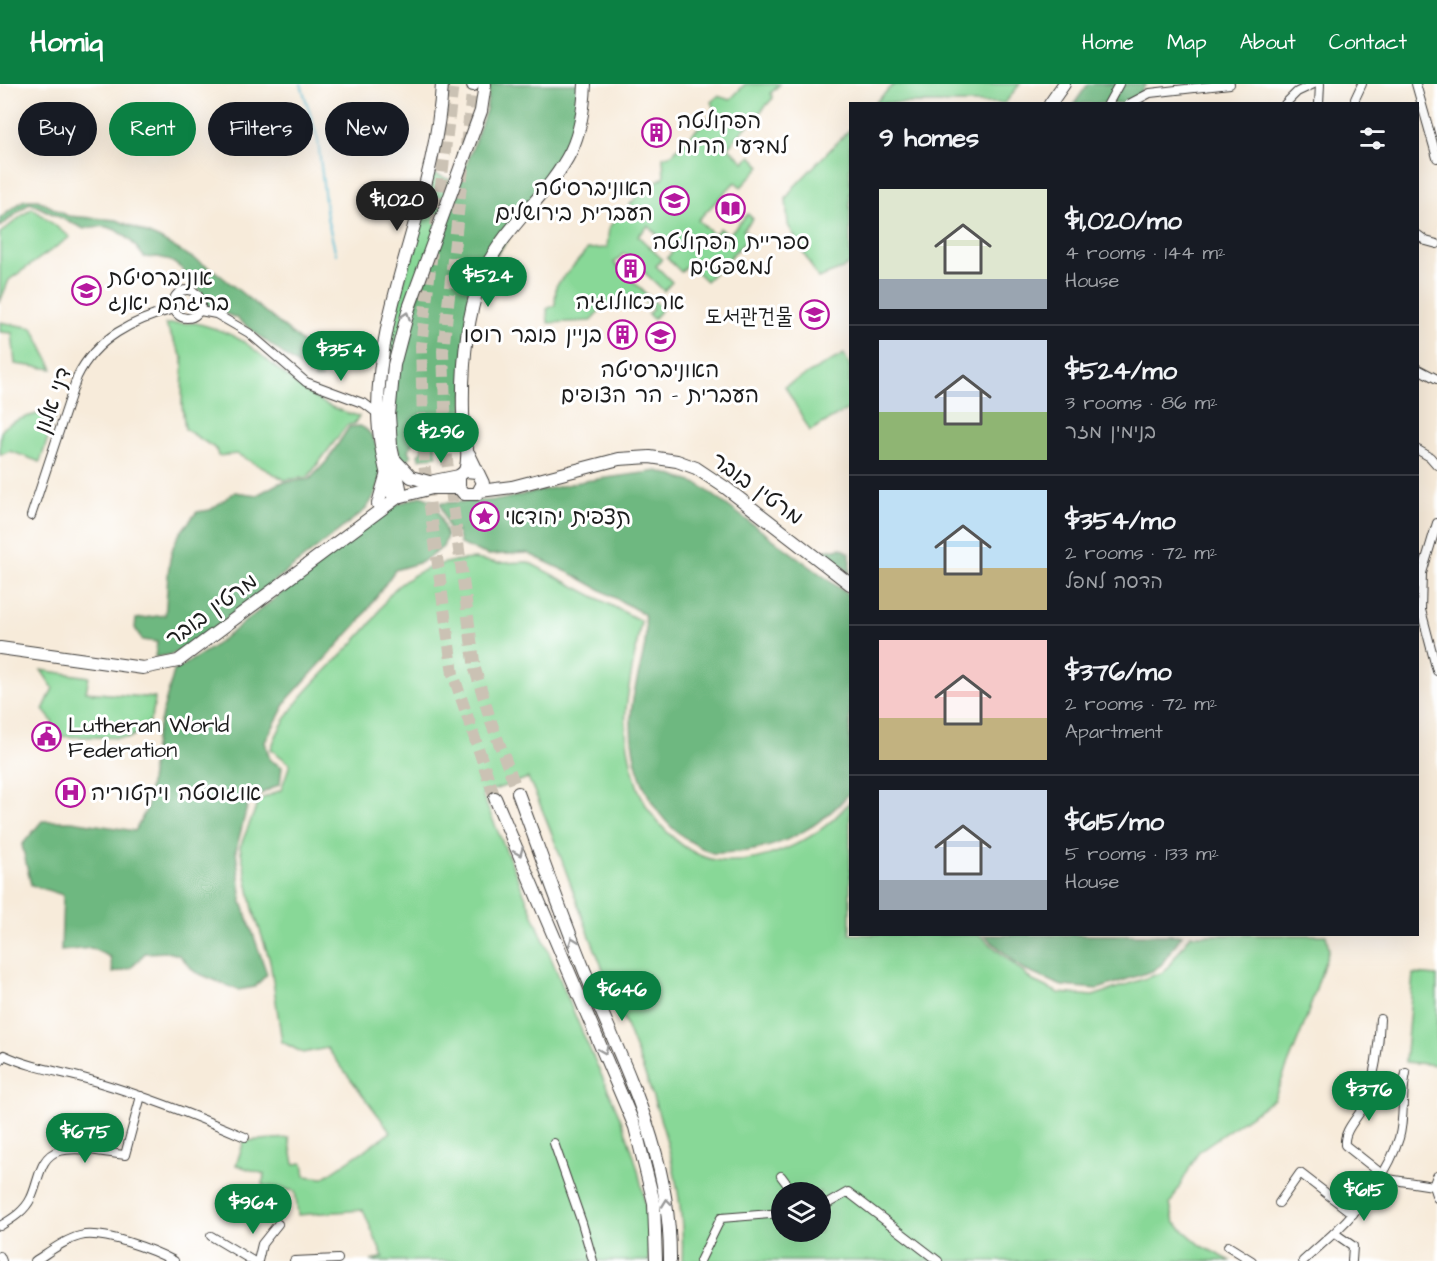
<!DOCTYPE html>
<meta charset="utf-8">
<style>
body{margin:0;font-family:"Architects Daughter","Poor Story","Playpen Sans Hebrew",sans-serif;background:#242831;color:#f1f3f6;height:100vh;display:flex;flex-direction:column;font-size:22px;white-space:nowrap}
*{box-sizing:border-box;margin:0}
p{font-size:20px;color:#9ea1a6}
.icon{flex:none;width:33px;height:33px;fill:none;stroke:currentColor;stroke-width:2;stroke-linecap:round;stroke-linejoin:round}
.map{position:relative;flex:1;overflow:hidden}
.drawer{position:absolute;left:849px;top:18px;width:570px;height:834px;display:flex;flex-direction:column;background:#171b24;border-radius:0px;box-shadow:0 6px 24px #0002}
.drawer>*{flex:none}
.top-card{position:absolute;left:18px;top:18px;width:570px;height:54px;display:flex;gap:12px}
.controls{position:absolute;left:771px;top:1098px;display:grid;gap:12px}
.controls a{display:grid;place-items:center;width:60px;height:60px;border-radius:50%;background:#171b24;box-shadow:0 6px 24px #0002;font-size:30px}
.price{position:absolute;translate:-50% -51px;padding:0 14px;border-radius:21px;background:#0b8043;color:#fff;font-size:20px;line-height:39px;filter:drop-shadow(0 2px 3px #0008)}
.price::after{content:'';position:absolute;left:50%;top:36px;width:18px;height:14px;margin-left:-9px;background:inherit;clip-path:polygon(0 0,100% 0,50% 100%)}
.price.current{background:#222;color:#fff}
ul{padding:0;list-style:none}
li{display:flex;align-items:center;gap:18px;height:150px;padding:0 30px}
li+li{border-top:2px solid #363941}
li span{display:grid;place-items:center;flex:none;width:168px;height:120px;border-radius:0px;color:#555}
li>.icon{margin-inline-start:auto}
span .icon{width:72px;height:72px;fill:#fffc;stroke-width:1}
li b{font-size:26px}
h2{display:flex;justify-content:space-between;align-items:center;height:72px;padding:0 30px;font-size:26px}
.chip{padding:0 21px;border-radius:27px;background:#171b24;box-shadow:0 6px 24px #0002;font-size:21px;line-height:54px}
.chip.current{background:#0b8043;color:#fff}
header{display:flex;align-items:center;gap:36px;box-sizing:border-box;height:84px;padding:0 30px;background:#0b8043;color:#fff}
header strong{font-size:28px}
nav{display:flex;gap:33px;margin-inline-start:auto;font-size:21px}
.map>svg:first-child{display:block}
.green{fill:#88d897;stroke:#527a5a;stroke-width:1.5;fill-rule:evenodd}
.forest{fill:#6eb880;stroke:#456a4e;stroke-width:1.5}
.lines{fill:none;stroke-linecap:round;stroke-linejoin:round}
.stream{stroke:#53bad1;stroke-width:2}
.secondary-tunnel{stroke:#cbc2b4;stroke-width:12;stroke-dasharray:12 6;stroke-linecap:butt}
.street-casing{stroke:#3d3b38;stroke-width:10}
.secondary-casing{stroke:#3d3b38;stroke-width:14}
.street{stroke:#fff;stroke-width:8}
.secondary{stroke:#fff;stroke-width:12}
.oneway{stroke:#999}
.labels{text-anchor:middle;stroke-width:6;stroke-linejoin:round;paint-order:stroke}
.poi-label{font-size:22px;fill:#1c1c1c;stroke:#fff;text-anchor:start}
.street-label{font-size:22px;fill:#1c1c1c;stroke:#fff}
</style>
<header>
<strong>Homiq</strong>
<nav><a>Home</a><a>Map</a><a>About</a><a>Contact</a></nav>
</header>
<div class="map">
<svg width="1437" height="1177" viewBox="0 0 1437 1177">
<rect width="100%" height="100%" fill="#fff"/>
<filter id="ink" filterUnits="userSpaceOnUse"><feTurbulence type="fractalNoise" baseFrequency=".0167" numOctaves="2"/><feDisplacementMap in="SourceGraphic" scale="12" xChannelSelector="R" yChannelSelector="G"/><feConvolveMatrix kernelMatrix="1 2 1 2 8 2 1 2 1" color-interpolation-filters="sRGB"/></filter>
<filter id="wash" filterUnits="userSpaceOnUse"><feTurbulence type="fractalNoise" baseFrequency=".008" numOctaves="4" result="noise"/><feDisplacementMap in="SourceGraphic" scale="24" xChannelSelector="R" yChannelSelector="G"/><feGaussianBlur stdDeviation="1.35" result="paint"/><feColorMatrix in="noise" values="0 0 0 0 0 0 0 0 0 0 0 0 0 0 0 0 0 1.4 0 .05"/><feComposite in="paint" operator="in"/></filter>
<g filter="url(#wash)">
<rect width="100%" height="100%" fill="#f7ebda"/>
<g class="green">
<polygon points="745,0 780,0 771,9 773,14 728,63 744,78 751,72 761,82 741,103 735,98 698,136 714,151 720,144 728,151 748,130 753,135 743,146 751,152 706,197 688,180 681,188 667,174 674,166 648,142 638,152 662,175 656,182 672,198 664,207 624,169 614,179 662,225 653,235 648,230 653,225 644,216 637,218 631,212 601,225 591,237 548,239 547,225 555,221 556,202 588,165 607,164 609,143 644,105 664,93 663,73 672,70 715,27 711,18 718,12 730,16"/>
<polygon points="894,0 1020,0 1005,19 875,19"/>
<polygon points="850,45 850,179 842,185 818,194 788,141 786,115 794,103"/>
<polygon points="432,89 453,97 386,325 381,324 385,277 396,227"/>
<polygon points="32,124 70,153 9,196 0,218 0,149"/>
<polygon points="0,238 33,244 53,285 15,280 12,249 0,248"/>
<path d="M196 239C214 244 231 249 247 260 284 287 312 323 359 332L354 340 347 341 308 393 285 396 237 370 218 372 216 365 185 345 182 321 183 275 165 240Z"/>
<polygon points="844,270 850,282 850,324 810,347 785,302"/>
<path d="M57 327 40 378 10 367 0 371C0 364 0 353 1 348 7 335 44 328 57 327Z"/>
<path d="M475 475 498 479 528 478 641 537C636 566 629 596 626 626 624 648 630 678 636 698 646 733 685 775 723 777 768 780 823 753 850 717V850L980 851 1033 897 1059 909 1093 912 1164 888 1191 851H1326L1329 865 1304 941 1274 1015 1199 1067 1170 1120 1174 1138 1202 1162 1231 1177H682C689 1073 628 951 591 855 570 802 553 745 528 694L482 710C514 785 546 861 577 936 614 1023 650 1079 649 1177H371L383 1173 363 1126 298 1131 295 1107 263 1102 264 1090 236 1081 244 1057 289 1054 294 1080 303 1079 305 1092 323 1094 391 1048 327 964 303 969 282 958 270 877 253 825 240 763 259 716 281 706 290 680 271 665C288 613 338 580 371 539 380 527 386 511 398 502 420 484 446 476 475 475ZM782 1108H820V1148H782Z"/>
<path d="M41 586 89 593 86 608 155 614C153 637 149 643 129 654L46 652 53 638 43 626 53 604Z"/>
<polygon points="1413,890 1437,892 1437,981 1405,978"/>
</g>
<g class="forest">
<path d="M490 0H580C579 27 573 53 561 77L474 205 461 356 435 360 437 372 419 375 418 371 424 363 417 353 408 366 411 372 403 380C372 314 417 219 440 155 455 112 471 69 486 26Z"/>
<polygon points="1088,0 1146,0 1134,19 1074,20"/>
<path d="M24 116H38L68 132 117 136 160 155 215 187 313 267 321 294 316 295 236 234 207 222C200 203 181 176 158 173 154 173 149 174 144 173 129 152 112 136 84 145L30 119 0 143V134Z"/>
<path d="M360 342C378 349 382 378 380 396 378 408 372 417 365 426L191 563 169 571 155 573 157 558 142 556 135 544 136 535 165 531C168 508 166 479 175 458 180 447 190 437 197 428L210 426 235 408 257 411 279 399 310 395 327 377 349 343Z"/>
<path d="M658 387 698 400 850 512V708C824 741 779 766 736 768 729 768 721 770 713 769 707 768 699 762 693 759 650 735 630 682 631 634 631 600 652 564 644 530L574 491 527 469 488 471 460 460 457 448 450 450 440 419 499 416 584 397Z"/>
<polygon points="421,412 435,418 447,452 443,463 422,478 395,486 359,538 288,615 265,658 270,676 282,683 280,700 259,711 250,711 236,766 242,818 267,890 255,903 238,906 195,888 179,871 167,868 145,869 131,884 113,889 110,873 91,864 61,867 63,811 31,801 22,761 42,737 72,737 135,747 147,724 155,656 174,587 210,565 381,431 398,420"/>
<polygon points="841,464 850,469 850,489 824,467"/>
<polygon points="984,851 1182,851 1161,881 1152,887 1098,905 1062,902 1024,886"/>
</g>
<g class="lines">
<polyline class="stream" points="301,0 318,56 327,134 336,170"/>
</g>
</g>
<g filter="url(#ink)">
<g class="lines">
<g class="secondary-tunnel">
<polyline points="466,61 473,1"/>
<polyline points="463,84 443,267 447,377 475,585 491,638 518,709"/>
<polyline points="436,142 453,0"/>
<polyline points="432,168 421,262 424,379 453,590 495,714"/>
</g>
<defs>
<g id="street">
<polyline points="1416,0 1437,74"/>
<polyline points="1355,15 1362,0"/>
<polyline points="1108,20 1119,0"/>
<polyline points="1129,20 1150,9 1230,0"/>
<polyline points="1285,20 1297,8 1314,0"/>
<polyline points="1319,20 1320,0"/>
<polyline points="1418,151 1426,157 1437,160"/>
<circle cx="187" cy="220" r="14"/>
<polyline points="200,227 216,230 249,249 306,298 365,320 378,330"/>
<polyline points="1418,285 1437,295"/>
<polyline points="1418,366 1430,373 1437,381"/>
<path d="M31 432 77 293C96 254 133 236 174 225"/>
<polyline points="1437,439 1422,489 1421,526 1437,587"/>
<path d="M1380 935C1379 961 1375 990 1367 1015 1362 1031 1343 1044 1345 1061L1388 1095 1433 1102"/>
<path d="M0 977 4 971C33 985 66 988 97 998 148 1013 196 1032 245 1053"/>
<polyline points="554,1059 582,1139 593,1177"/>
<polyline points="781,1092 793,1108"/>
<polyline points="1437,1092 1433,1102 1437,1114"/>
<polyline points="1279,1119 1300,1089 1353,1130"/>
<polyline points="820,1124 848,1108 938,1177"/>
<path d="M0 1142C12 1135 25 1127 31 1114 39 1098 39 1072 59 1067 79 1062 105 1069 125 1071L141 1012"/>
<polyline points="211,1152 253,1177"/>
<polyline points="1228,1162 1252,1177"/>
<polyline points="0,1172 2,1177"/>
<path d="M35 1177C49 1168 64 1156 80 1152 102 1146 154 1166 174 1177"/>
<polyline points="258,1177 262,1160 278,1140"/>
<polyline points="294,1177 338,1175"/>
<polyline points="700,1177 721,1134 782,1129"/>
<polyline points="1303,1177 1334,1149"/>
<path d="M1352 1177 1353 1162 1334 1149C1362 1122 1388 1091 1399 1054 1405 1034 1401 1010 1406 989"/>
</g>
<g id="secondary">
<polyline points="473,0 473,1"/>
<polyline points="1050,20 1064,0"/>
<polyline points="469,370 483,399 477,410 464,410 459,404 459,392 465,387 477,388"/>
<polyline points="396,377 411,393 429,398"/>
<path d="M465 387C471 368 463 347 463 328 462 284 465 240 480 197 500 144 547 115 571 67 581 46 584 23 585 0"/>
<polyline points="434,397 459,392"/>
<polyline points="480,407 512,403 619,375 650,373 677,377 696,384 726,404 850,500"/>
<polyline points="398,413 400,404 391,362 389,331 394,281 409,224 481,27 485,0"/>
<path d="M398 413 391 409C385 383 378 355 378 328 377 216 437 111 442 0"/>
<polyline points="378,420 386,392"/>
<polyline points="0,564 143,584 178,577 398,413 432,404 459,404"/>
<path d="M518 709C540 768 561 829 585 888 625 986 671 1068 670 1177"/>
<polyline points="495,714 635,1043 654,1119 656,1177"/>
</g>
</defs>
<use href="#street" class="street-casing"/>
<use href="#secondary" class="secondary-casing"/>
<use href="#street" class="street"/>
<use href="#secondary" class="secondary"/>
</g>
<defs><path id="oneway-chevron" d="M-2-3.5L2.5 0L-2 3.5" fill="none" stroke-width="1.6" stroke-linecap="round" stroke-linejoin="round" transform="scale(1.5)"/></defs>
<g class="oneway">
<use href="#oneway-chevron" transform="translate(406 232) rotate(-72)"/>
<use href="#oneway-chevron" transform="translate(519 768) rotate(67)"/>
<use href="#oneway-chevron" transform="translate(573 857) rotate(-111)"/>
<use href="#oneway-chevron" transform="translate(604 966) rotate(68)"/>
<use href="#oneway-chevron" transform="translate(667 1119) rotate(-96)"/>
</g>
</g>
<defs>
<symbol id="building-ring" viewBox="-11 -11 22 22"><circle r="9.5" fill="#fff" stroke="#b5179e" stroke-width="1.5"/><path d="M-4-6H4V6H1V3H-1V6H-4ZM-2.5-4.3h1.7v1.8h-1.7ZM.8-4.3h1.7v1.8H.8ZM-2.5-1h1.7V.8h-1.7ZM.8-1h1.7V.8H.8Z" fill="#b5179e"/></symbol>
<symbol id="university-ring" viewBox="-11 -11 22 22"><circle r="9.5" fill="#fff" stroke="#b5179e" stroke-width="1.5"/><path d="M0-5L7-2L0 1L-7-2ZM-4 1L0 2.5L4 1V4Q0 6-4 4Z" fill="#b5179e"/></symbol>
<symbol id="library-ring" viewBox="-11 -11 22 22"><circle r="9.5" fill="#fff" stroke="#b5179e" stroke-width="1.5"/><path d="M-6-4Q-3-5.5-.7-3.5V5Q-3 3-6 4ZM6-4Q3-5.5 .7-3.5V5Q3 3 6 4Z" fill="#b5179e"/></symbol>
<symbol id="school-ring" viewBox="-11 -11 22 22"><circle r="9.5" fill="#fff" stroke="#b5179e" stroke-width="1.5"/><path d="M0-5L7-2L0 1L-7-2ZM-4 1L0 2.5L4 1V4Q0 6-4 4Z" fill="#b5179e"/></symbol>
<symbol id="sight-ring" viewBox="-11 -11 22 22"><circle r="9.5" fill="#fff" stroke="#b5179e" stroke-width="1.5"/><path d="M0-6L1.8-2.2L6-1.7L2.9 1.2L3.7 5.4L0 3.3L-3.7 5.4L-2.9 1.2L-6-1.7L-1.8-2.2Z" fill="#b5179e"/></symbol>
<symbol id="civic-ring" viewBox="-11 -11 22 22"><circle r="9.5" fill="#fff" stroke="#b5179e" stroke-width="1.5"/><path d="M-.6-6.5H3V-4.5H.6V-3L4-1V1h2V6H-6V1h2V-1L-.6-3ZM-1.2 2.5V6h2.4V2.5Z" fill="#b5179e"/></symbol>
<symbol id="hospital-ring" viewBox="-11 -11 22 22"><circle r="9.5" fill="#fff" stroke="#b5179e" stroke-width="1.5"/><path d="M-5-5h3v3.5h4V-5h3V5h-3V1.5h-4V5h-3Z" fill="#b5179e"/></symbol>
</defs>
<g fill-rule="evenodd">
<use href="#building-ring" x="640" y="32" width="33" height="33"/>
<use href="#university-ring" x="658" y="100" width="33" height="33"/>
<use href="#library-ring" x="714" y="108" width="33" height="33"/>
<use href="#building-ring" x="614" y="168" width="33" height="33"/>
<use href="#university-ring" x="70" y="190" width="33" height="33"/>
<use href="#school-ring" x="798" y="214" width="33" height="33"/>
<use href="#building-ring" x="606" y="234" width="33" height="33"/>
<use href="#university-ring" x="644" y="236" width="33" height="33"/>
<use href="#sight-ring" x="468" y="416" width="33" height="33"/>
<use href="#civic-ring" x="30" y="636" width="33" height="33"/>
<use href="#hospital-ring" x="54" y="692" width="33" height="33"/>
</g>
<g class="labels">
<g class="poi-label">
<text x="677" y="44">הפקולטה<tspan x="677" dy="25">למדעי הרוח</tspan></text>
<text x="653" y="111" text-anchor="end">האוניברסיטה<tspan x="653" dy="25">העברית בירושלים</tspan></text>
<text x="731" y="165" text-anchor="middle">ספריית הפקולטה<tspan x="731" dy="25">למשפטים</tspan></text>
<text x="108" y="201">אוניברסיטת<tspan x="108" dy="25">בריגהם יאנג</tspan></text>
<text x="630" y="225" text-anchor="middle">ארכאולוגיה</text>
<text x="793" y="239" text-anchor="end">도서관건물</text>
<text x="602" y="258" text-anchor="end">בניין בובר רוסו</text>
<text x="660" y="293" text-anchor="middle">האוניברסיטה<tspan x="660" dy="25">העברית - הר הצופים</tspan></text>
<text x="505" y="440">תצפית יהודאי</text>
<text x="68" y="648">Lutheran World<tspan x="68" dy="25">Federation</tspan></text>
<text x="91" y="716">אוגוסטה ויקטוריה</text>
</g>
<g class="street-label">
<text transform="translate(52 316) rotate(-70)" y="8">דני אלון</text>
<text transform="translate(758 404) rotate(36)" y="8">מרטין בובר</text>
<text transform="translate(211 525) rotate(-36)" y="8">מרטין בובר</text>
</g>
</g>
</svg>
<div class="controls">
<a><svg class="icon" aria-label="layers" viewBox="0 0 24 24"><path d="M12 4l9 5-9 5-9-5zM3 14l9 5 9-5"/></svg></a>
</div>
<b class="price current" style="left:397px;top:148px">$1,020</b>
<b class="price" style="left:488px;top:224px">$524</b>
<b class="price" style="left:341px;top:298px">$354</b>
<b class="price" style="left:441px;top:380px">$296</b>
<b class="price" style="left:622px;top:938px">$646</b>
<b class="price" style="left:1369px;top:1038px">$376</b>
<b class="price" style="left:85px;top:1080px">$675</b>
<b class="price" style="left:1364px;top:1138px">$615</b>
<b class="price" style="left:253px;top:1151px">$964</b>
<div class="top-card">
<a class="chip">Buy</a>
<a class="chip current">Rent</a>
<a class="chip">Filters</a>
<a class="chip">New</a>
</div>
<section class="drawer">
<h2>9 homes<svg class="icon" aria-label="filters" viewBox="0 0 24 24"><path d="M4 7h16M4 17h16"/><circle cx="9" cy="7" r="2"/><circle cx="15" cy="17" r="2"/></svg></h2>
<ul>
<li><span style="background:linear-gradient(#dfe7d0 75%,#9aa5b1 0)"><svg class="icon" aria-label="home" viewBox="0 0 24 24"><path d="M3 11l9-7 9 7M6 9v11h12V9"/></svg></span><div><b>$1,020/mo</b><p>4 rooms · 144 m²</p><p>House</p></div></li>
<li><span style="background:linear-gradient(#c9d6e8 60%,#8fb573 0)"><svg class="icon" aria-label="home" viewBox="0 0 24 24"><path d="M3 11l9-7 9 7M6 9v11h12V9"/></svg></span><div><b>$524/mo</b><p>3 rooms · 86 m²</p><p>בנימין מזר</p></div></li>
<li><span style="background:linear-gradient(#bfe0f5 65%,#c2b280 0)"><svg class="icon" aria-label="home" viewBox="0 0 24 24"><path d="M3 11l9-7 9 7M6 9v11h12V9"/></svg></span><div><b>$354/mo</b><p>2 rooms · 72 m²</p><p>הדסה למפל</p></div></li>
<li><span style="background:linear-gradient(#f6c9c9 65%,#c2b280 0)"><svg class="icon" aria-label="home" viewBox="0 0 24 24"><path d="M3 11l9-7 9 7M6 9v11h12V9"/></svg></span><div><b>$376/mo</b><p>2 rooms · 72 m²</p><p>Apartment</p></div></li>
<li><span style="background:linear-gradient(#c9d6e8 75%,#9aa5b1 0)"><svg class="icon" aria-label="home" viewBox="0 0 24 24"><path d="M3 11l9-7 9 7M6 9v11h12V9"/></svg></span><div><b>$615/mo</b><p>5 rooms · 133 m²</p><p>House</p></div></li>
</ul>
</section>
</div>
